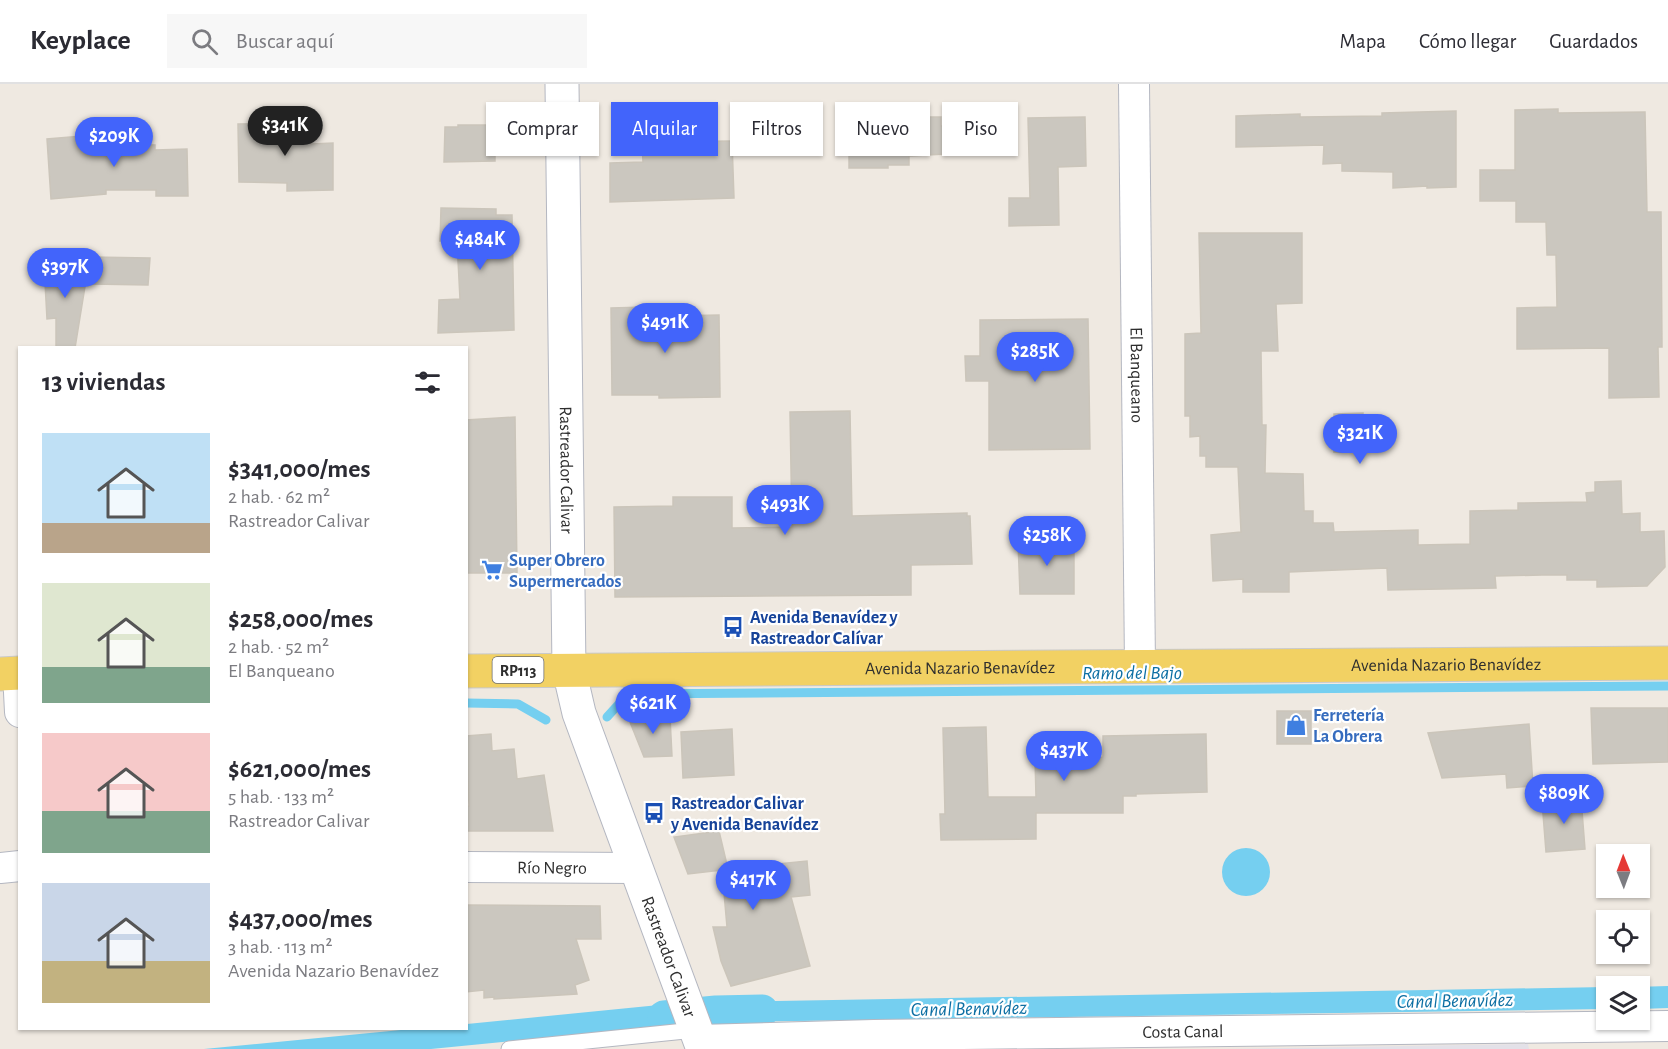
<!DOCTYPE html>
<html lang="es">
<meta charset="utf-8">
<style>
body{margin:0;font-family:"Alegreya Sans",sans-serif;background:#f7f7f7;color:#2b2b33;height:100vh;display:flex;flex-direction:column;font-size:22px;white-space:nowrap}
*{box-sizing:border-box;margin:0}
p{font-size:20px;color:#7c7c81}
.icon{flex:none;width:33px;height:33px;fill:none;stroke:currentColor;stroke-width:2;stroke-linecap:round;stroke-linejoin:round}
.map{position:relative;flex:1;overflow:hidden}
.side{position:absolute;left:18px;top:262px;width:450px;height:684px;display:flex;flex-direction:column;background:#fff;border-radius:0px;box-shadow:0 2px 4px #0004}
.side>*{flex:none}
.top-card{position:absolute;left:486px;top:18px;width:570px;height:54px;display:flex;gap:12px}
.needle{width:39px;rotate:359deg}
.buttons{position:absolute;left:1596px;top:760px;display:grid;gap:12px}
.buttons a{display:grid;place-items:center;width:54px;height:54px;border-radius:0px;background:#fff;box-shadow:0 2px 4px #0004;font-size:30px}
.price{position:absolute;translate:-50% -51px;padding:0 14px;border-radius:21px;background:#4264fb;color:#fff;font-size:20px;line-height:39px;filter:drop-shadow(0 2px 3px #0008)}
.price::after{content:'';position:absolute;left:50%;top:36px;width:18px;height:14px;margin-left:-9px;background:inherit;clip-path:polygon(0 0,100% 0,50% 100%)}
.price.active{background:#222;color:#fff}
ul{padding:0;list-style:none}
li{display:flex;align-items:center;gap:18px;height:150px;padding:0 24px}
li span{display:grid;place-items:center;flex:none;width:168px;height:120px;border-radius:0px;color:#555}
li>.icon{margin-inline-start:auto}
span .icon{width:72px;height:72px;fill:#fffc;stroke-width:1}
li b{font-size:26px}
h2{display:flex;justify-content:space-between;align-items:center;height:72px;padding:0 24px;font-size:26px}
.tag{padding:0 21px;border-radius:0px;background:#fff;box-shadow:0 2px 4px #0004;font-size:21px;line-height:54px}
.tag.active{background:#4264fb;color:#fff}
header{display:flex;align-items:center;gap:36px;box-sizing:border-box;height:84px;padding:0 30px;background:#fff;border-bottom:2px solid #e1e1e2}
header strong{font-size:28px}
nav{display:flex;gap:33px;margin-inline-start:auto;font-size:21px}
.search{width:420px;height:54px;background:#f7f7f7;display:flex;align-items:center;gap:15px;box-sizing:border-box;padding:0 21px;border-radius:0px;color:#7c7c81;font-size:22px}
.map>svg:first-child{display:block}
.industrial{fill:#e3e1e8}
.water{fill:#75cff0}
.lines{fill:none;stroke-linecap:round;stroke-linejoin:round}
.stream{stroke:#75cff0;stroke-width:9}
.canal{stroke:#75cff0;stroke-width:33}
.building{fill:#cbc7bf;stroke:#cbc5ba;stroke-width:1.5}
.service-casing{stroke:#b4b7c1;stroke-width:17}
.minor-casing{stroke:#b4b7c1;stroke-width:32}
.secondary-casing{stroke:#b4b7c1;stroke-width:35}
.primary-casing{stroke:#c9c9c9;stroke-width:35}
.service{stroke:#fff;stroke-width:15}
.minor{stroke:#fff;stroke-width:30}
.secondary{stroke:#fff;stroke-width:33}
.primary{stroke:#f2d163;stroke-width:33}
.labels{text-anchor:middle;stroke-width:4.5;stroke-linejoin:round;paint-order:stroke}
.shield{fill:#fff;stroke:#6d6d6d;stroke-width:1.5}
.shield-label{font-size:16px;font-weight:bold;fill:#2e2e2e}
.street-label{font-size:18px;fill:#2e2e2e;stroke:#fff}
.shop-label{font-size:18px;font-weight:bold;fill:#366cbe;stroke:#fff;text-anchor:start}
.transit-label{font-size:18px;font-weight:bold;fill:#164399;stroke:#fff;text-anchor:start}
.water-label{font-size:20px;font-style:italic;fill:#0d6fa3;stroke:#fff}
</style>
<header>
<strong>Keyplace</strong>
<div class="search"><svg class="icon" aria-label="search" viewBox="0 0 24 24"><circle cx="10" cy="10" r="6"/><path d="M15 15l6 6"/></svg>Buscar aquí</div>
<nav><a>Mapa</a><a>Cómo llegar</a><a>Guardados</a></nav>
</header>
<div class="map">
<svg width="1668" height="965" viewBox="0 0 1668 965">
<rect width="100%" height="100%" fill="#efe9e1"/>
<polygon class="industrial" points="1528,960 1529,965 1222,965"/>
<g class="water">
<circle cx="1246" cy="788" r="24"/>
<polygon points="1668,902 1668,924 1640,925 1640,903 1635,903"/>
<polygon points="1606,903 1606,925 720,938 712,918"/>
<polygon points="669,920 676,941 431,965 204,965 411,945 466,945 467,940"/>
</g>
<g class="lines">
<g class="stream">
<polyline points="466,619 518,620 546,636"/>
<polyline points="607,633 628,610 1668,602"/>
</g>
<polyline class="canal" points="664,933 716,928 762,927"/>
</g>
<g class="building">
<polygon points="1558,25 1558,29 1645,28 1647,128 1661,128 1662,263 1658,263 1659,313 1609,314 1609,264 1517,265 1517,224 1557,223 1556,171 1547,171 1546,138 1516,138 1516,117 1480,117 1480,86 1515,86 1515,26"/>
<polygon points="1456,27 1456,103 1427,104 1427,102 1393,104 1393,88 1342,87 1342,79 1323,80 1324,61 1236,63 1236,32 1300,30 1300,33 1382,32 1382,29"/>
<polygon points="849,33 941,33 941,42 963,42 963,69 909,72 909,81 888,81 888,84 849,84"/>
<polygon points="1085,33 1086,82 1058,83 1059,141 1009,142 1009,114 1030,114 1028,34"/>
<polygon points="310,39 311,60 333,59 333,106 287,107 287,99 239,98 238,40"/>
<polygon points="458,41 495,41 495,77 444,78 445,43 458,43"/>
<polygon points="94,51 95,60 155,61 155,66 187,65 188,112 156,112 156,106 106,106 106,110 51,115 47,55"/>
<polygon points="732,57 734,114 610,118 610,79 643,78 642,58"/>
<polygon points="441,124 496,125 496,131 512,131 514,246 438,249 439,216 460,215 457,157 440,157"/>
<polygon points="1199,149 1302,149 1302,219 1276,220 1278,267 1261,267 1262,341 1266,341 1265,389 1303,390 1304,427 1313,427 1313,439 1333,439 1334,448 1418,446 1418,461 1470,460 1470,427 1518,426 1518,419 1587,418 1586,409 1595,408 1595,398 1621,397 1622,430 1640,429 1640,448 1664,447 1665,483 1647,502 1597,503 1597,496 1567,496 1567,491 1542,491 1495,492 1496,504 1388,506 1387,484 1289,488 1289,508 1243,508 1243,495 1213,497 1211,451 1241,448 1238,383 1206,383 1206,372 1200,372 1200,352 1190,353 1190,332 1185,332 1185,250 1201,249"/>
<polygon points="91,173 150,174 148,201 91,200"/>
<polygon points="89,178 75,264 56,264 56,234 47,235 44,180"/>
<polygon points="646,223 646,229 670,228 670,232 719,231 720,313 659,314 659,311 612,311 611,224"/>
<polygon points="1088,235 1090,365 989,366 989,297 966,297 965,272 980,272 980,236"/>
<polygon points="850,327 852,432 967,429 967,432 970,432 972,480 911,481 911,511 615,513 614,423 673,422 673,413 732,413 732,444 792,443 790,328"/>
<polygon points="1363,329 1363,368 1334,368 1334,330"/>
<polygon points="515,333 517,489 466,489 466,336"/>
<polygon points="1074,456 1074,510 1020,510 1018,457"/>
<polygon points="1591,624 1668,624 1668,678 1593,680"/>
<rect x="1277" y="627" width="34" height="33"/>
<polygon points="628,633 670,633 672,672 644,673"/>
<polygon points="1529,640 1533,702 1507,704 1506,690 1442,694 1428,649"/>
<polygon points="986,643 988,713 1036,713 1035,674 1103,673 1103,652 1206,650 1207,708 1136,710 1136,712 1123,712 1123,729 1036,729 1036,755 941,756 940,730 945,730 943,644"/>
<polygon points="732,645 734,691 683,694 681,648"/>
<polygon points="491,650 492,667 514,665 517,695 544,691 553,747 466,747 466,723 469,722 466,652"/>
<polygon points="1581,714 1585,765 1546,768 1542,717"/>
<polygon points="719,747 728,785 807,777 810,811 791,813 810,882 731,902 721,877 713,843 727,843 722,786 688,790 674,753"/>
<polygon points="466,821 600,822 601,855 576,855 589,896 575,901 577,910 494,915 494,913 484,914 484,906 466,908"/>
</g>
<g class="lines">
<defs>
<polyline id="service" points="509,965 695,946"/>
<g id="minor">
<path id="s1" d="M1134 0 1140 583"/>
<polyline points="18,589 20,628"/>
<path id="s2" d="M466 783 635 784"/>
<polyline points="0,784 20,782"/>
<path id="s3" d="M699 956 874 951 1668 942"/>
</g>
<g id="secondary">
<path id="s4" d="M562 0 569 586 579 629 703 965"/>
</g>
<g id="primary">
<path id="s5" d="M466 587 1668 579"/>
<polyline points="0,590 20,589"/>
</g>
</defs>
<use href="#service" class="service-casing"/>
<use href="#minor" class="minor-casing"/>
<use href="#secondary" class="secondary-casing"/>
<use href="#primary" class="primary-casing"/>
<use href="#service" class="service"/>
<use href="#minor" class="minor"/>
<use href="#secondary" class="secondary"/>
<use href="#primary" class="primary"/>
</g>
<defs>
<symbol id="supermarket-bare" viewBox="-9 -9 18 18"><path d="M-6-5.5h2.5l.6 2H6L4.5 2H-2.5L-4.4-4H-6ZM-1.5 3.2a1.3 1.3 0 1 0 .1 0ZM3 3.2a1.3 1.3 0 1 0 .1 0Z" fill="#3f7fe0" stroke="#fff" stroke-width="2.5" paint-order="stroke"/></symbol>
<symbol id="bus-bare" viewBox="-9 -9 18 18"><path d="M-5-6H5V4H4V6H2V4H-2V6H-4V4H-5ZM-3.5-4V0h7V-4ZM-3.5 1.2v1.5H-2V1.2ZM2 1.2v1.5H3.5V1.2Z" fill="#1a4fb4" stroke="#fff" stroke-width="2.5" paint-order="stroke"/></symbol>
<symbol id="shop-bare" viewBox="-9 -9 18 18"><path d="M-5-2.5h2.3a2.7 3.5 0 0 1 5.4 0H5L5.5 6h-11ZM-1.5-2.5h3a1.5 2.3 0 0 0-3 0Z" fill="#3f7fe0" stroke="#fff" stroke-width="2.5" paint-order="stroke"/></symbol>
</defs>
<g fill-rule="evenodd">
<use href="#supermarket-bare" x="477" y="471" width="30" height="30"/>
<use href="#bus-bare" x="718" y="528" width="30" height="30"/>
<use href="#shop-bare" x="1281" y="626" width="30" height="30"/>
<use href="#bus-bare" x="639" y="714" width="30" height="30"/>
</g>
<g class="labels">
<rect class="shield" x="492.5" y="573" width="51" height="26" rx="4.5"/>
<g class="shield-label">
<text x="518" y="592">RP113</text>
</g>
<g class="street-label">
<text dy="6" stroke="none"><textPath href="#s1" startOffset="291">El Banqueano</textPath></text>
<text dy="6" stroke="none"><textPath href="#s4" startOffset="386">Rastreador Calivar</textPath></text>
<text dy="6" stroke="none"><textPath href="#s5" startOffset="980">Avenida Nazario Benavídez</textPath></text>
<text dy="6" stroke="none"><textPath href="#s5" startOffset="494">Avenida Nazario Benavídez</textPath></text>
<text dy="6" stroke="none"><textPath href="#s2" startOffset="86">Río Negro</textPath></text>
<text dy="6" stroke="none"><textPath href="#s4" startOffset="890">Rastreador Calivar</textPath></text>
<text dy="6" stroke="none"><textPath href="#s3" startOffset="484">Costa Canal</textPath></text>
</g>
<g class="shop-label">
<text x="509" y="482">Super Obrero<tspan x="509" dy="21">Supermercados</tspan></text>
<text x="1313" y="637">Ferretería<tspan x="1313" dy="21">La Obrera</tspan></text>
</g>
<g class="transit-label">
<text x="750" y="539">Avenida Benavídez y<tspan x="750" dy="21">Rastreador Calívar</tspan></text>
<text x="671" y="725">Rastreador Calivar<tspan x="671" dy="21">y Avenida Benavídez</tspan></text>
</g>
<g class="water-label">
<text x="1132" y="595">Ramo del Bajo</text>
<text transform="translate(1455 916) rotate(-1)" y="7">Canal Benavídez</text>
<text transform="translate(969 924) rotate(-1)" y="7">Canal Benavídez</text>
</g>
</g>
</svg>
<div class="buttons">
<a><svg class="needle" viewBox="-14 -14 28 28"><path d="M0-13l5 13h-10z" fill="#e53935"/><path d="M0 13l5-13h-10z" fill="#7c7c81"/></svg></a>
<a><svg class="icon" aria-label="locate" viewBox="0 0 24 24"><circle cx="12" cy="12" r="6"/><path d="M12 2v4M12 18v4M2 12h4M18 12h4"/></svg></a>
<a><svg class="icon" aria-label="layers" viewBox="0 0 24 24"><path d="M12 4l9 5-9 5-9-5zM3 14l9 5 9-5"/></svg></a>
</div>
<b class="price active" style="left:285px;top:73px">$341K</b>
<b class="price" style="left:114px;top:84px">$209K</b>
<b class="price" style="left:480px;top:187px">$484K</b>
<b class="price" style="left:65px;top:215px">$397K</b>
<b class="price" style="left:665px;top:270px">$491K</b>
<b class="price" style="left:1035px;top:299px">$285K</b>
<b class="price" style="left:1360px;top:381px">$321K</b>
<b class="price" style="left:785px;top:452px">$493K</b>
<b class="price" style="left:1047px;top:483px">$258K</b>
<b class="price" style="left:653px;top:651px">$621K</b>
<b class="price" style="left:1064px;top:698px">$437K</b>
<b class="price" style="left:1564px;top:741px">$809K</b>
<b class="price" style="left:753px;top:827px">$417K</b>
<div class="top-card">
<a class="tag">Comprar</a>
<a class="tag active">Alquilar</a>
<a class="tag">Filtros</a>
<a class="tag">Nuevo</a>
<a class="tag">Piso</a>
</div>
<section class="side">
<h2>13 viviendas<svg class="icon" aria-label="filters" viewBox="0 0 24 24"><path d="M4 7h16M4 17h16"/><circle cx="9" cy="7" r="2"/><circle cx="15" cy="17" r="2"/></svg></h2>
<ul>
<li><span style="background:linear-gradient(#bfe0f5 75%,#b9a48a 0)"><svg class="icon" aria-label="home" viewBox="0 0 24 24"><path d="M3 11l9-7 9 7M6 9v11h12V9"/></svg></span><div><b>$341,000/mes</b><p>2 hab. · 62 m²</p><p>Rastreador Calivar</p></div></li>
<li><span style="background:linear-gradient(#dfe7d0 70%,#7fa58c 0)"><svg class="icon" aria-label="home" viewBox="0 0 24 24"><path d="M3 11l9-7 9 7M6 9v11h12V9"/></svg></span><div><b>$258,000/mes</b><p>2 hab. · 52 m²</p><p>El Banqueano</p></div></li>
<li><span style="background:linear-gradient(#f6c9c9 65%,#7fa58c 0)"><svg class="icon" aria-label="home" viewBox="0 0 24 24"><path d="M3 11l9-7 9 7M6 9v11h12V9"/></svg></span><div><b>$621,000/mes</b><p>5 hab. · 133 m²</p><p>Rastreador Calivar</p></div></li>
<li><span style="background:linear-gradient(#c9d6e8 65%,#c2b280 0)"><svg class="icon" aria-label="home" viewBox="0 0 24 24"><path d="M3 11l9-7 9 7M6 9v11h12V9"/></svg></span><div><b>$437,000/mes</b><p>3 hab. · 113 m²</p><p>Avenida Nazario Benavídez</p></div></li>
</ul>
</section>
</div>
